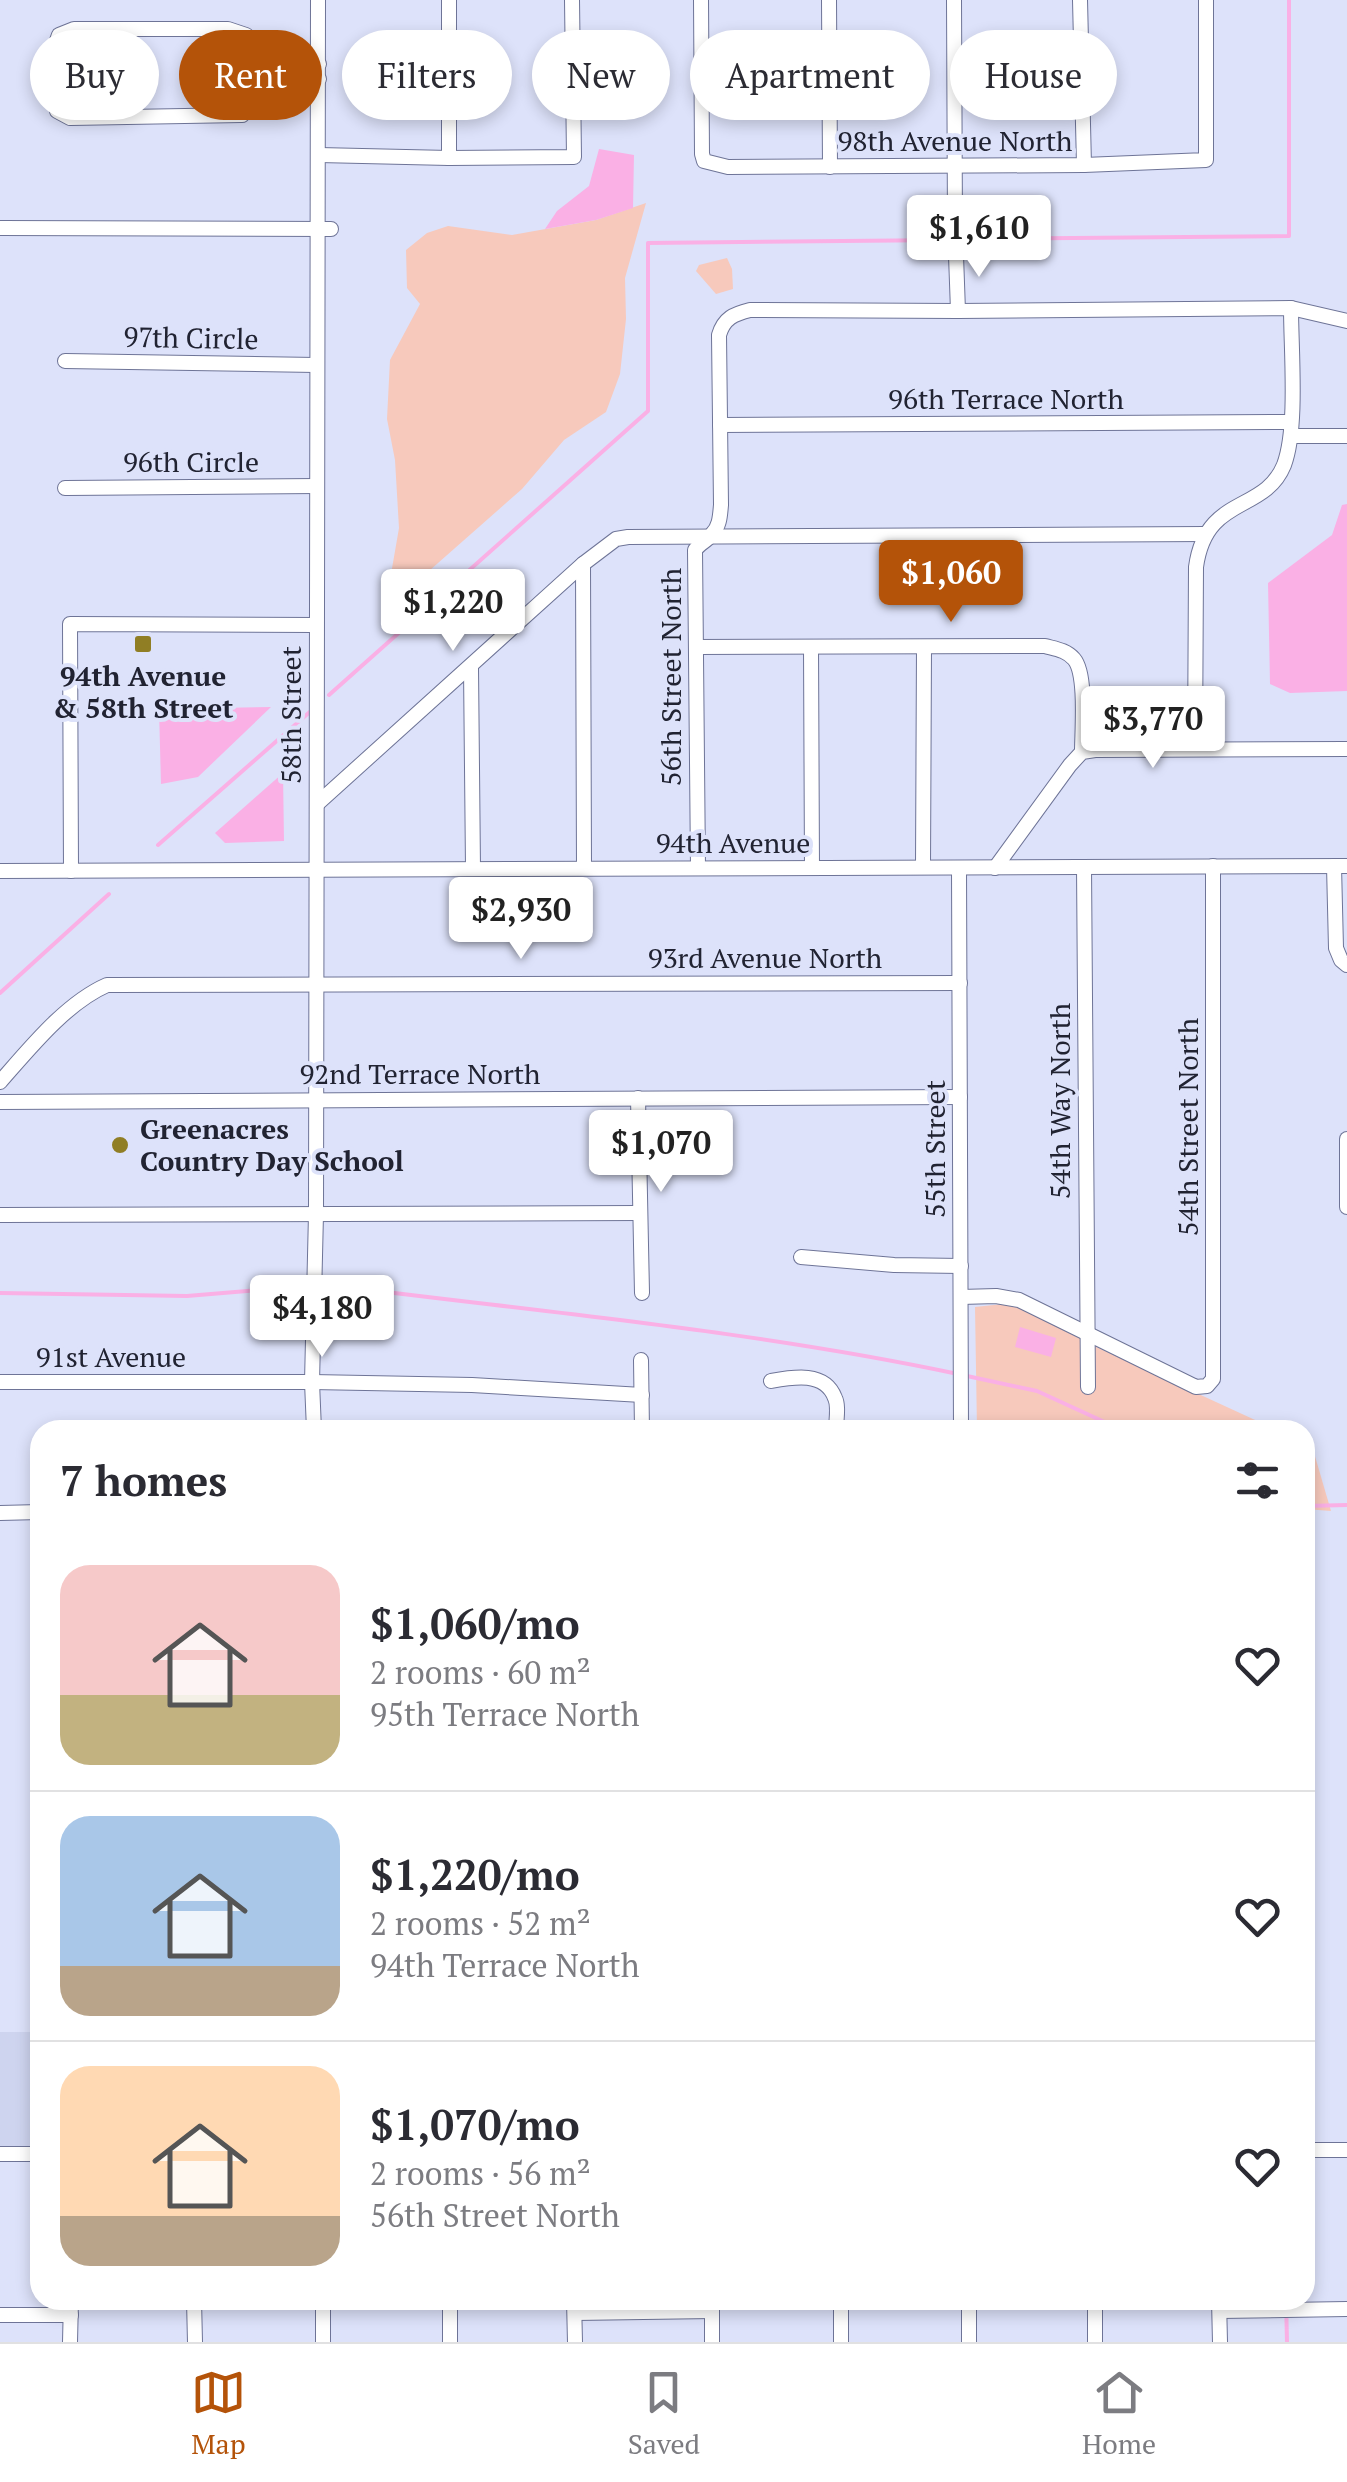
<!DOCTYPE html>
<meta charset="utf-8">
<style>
body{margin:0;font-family:"PT Serif",serif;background:#f7f7f7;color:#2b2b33;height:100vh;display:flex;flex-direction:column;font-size:38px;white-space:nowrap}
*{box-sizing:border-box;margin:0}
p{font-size:32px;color:#7c7c81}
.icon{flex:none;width:55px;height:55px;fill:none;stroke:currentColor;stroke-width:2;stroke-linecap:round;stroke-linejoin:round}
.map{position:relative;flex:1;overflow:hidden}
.sheet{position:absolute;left:30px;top:1420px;width:1285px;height:890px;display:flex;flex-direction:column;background:#fff;border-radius:30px;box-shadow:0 5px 15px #0003}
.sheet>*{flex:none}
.top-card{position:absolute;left:30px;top:30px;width:1288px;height:90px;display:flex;gap:20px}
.price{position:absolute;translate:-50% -85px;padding:0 22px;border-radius:10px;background:#fff;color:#222;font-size:32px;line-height:65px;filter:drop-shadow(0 2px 5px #0008)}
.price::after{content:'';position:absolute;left:50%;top:60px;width:30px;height:22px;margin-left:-15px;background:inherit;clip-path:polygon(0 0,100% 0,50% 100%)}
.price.on{background:#b45309;color:#fff}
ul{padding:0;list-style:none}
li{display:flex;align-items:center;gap:30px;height:250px;padding:0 30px}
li+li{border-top:2px solid #e1e1e2}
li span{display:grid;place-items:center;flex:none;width:280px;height:200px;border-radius:30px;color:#555}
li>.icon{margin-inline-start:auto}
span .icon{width:120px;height:120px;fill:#fffc;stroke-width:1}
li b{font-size:42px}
h2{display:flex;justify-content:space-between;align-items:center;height:120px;padding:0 30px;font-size:42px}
.tag{padding:0 35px;border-radius:45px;background:#fff;box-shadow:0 5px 15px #0003;font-size:35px;line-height:90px}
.tag.on{background:#b45309;color:#fff}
.dock{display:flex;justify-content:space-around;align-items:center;height:140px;border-top:2px solid #e1e1e2;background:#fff;font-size:28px;color:#7c7c81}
.dock a{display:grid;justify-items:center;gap:5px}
.dock .on{color:#b45309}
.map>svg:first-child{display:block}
.built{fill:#ced4ef}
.green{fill:#f7c9bc}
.water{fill:#fab0e5}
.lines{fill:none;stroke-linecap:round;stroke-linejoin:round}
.stream{stroke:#fab0e5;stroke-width:4}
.minor-casing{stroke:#6e7497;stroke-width:16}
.minor{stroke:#fff;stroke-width:14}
.poi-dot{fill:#907e24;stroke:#dde2fa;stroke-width:4}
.labels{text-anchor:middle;stroke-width:8;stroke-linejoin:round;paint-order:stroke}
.street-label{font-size:28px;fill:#212332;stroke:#dde2fa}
.poi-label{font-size:28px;font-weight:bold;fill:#212332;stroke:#dde2fa}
</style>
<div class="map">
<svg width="1347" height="2342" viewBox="0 0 1347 2342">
<rect width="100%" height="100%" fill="#dde2fa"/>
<rect class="built" x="0" y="2032" width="40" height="114"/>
<g class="green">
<polygon points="646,203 625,278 626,319 620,374 606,412 564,440 522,489 404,593 390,580 399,528 395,460 387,419 390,360 420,304 407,288 406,250 427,233 448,226 512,235 596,220"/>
<polygon points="727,258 732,269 733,289 716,294 696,271 699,265"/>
<polygon points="1003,1304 1015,1305 1081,1339 1083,1393 1094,1392 1092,1345 1277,1430 977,1430 975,1307"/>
<polygon points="1305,1443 1312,1446 1331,1511 1305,1509"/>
</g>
<g class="water">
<polygon points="599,149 634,155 633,208 596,220 545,229 557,211 589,186"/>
<polygon points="1347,504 1347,691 1290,693 1270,684 1268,583 1332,535 1342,505"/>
<polygon points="271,707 198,777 161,784 159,709"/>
<polygon points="283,773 284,841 225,843 215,833"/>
<polygon points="1020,1327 1056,1338 1051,1357 1015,1347"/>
</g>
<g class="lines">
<g class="stream">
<polyline points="960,239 1289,236 1289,0"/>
<polyline points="329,695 648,411 648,243 950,240"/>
<polyline points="158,845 312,710"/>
<polyline points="0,993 109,894"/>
<path d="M319 1285H330C540 1312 750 1330 958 1374"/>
<polyline points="0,1293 187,1296 309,1286"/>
<polyline points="967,1376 1037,1391 1122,1430"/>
<polyline points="1305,1506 1347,1505"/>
<polyline points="1286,2300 1287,2342"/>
</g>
<defs>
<g id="minor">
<polyline points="449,0 449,158"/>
<polyline points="701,0 702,154 704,161 728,167 1084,165 1206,160 1206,0"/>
<polyline points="829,0 830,167"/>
<polyline points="954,0 955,227 958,311"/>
<polyline points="1080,0 1084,165"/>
<polygon points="74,29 228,29 246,35 246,101 242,115 70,118 57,111 55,46 59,35"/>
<polyline points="246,61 319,64"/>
<polyline points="247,76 319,79"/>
<polyline points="319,155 449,158 574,157 572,0"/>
<polyline points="0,228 331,229"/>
<polyline points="65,361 316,365"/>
<polyline points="720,425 1291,422"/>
<polyline points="1291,436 1347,436"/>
<polyline points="65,488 317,486"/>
<polyline points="583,564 584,868"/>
<path d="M696 647 1045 646C1056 649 1066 650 1074 659 1087 674 1082 731 1082 752"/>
<polyline points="811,647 812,868"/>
<polyline points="471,668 473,868"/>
<path d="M1195 749 1196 567C1206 494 1264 514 1284 465 1298 428 1291 350 1291 308"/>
<polyline points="317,804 583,564 616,539 628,537 1206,534"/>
<polyline points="1334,866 1336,948 1341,960 1347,965"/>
<polyline points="923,867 924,647"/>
<polyline points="1084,867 1088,1387"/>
<path d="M698 868 695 550C700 543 707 541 712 534 720 526 720 515 721 505L719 335C724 318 734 314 750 310L958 311 1291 308 1347 321"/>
<polyline points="959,868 961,1430"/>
<polyline points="995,868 1070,765 1082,752 1095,750 1347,749"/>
<polyline points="0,871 1347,866"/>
<polyline points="71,871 70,624 316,625"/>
<path d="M0 1082C30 1048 66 1003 107 985L960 983"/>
<polyline points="638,1098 642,1293"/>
<polyline points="0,1102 960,1097"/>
<polyline points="1347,1139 1347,1207"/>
<polyline points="0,1215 639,1213"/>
<polyline points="801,1257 894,1265 961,1266"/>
<polyline points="961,1297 996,1296 1019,1300 1196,1387 1207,1386 1213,1379 1213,866"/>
<polyline points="641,1360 642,1430"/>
<path d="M771 1381C793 1377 825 1371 835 1398 839 1406 836 1421 836 1430"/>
<polyline points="0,1382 312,1382 472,1385 642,1395"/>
<polyline points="314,1430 312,1382 316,1214 318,0"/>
<polyline points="0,1513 40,1512"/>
<polyline points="1305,2150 1347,2150"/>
<polyline points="0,2154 40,2154"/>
<polyline points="194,2300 195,2342"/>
<polyline points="574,2300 575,2342"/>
<polyline points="841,2300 841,2342"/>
<polyline points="969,2300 969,2342"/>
<polyline points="1095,2300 1095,2342"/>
<polyline points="1219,2300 1220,2342"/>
<polyline points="1220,2311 1347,2309"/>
<polyline points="575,2313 712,2311"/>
<polyline points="0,2315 71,2315"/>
<polyline points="70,2342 71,2300"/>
<polyline points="323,2342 323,2300"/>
<polyline points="450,2342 450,2300"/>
<polyline points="712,2342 712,2300"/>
</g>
</defs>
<use href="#minor" class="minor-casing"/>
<use href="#minor" class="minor"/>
</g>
<g class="poi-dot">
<rect x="133" y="634" width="20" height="20" rx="5"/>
<circle cx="120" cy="1145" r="10"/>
</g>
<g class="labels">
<g class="street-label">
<text x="955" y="151">98th Avenue North</text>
<text transform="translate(191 338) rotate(1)" y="10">97th Circle</text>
<text x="1006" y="409">96th Terrace North</text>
<text x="191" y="472">96th Circle</text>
<text transform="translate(671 677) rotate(-90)" y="10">56th Street North</text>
<text transform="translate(291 715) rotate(-90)" y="10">58th Street</text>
<text x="733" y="853">94th Avenue</text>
<text x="765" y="968">93rd Avenue North</text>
<text x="420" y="1084">92nd Terrace North</text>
<text transform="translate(1060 1101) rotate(-90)" y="10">54th Way North</text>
<text transform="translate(1188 1127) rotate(-90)" y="10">54th Street North</text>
<text transform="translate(935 1149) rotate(-90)" y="10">55th Street</text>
<text x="111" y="1367">91st Avenue</text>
</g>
<g class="poi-label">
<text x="143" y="686">94th Avenue<tspan x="143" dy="32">&amp; 58th Street</tspan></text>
<text x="140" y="1139" text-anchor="start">Greenacres<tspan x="140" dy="32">Country Day School</tspan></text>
</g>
</g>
</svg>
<b class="price" style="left:979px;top:280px">$1,610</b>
<b class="price on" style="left:951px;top:625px">$1,060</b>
<b class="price" style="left:453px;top:654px">$1,220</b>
<b class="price" style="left:1153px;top:771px">$3,770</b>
<b class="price" style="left:521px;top:962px">$2,930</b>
<b class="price" style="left:661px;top:1195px">$1,070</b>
<b class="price" style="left:322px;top:1360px">$4,180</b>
<div class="top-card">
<a class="tag">Buy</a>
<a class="tag on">Rent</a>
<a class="tag">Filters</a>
<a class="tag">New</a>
<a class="tag">Apartment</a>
<a class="tag">House</a>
</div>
<section class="sheet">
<h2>7 homes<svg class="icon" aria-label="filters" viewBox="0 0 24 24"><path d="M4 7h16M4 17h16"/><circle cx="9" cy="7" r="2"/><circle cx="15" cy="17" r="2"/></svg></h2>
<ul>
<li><span style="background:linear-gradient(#f6c9c9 65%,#c2b280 0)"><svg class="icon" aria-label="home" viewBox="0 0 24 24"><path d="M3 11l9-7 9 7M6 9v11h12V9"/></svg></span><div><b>$1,060/mo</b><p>2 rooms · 60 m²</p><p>95th Terrace North</p></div><svg class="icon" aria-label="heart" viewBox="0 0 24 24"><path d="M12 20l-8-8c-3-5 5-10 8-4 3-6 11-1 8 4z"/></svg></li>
<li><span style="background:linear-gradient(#a9c7e8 75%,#b9a48a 0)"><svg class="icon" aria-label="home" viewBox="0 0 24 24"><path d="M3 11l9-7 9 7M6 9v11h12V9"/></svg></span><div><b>$1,220/mo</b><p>2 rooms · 52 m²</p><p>94th Terrace North</p></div><svg class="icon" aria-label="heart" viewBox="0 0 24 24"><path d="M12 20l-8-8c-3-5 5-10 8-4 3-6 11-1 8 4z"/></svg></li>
<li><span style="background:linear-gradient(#ffd9b3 75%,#b9a48a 0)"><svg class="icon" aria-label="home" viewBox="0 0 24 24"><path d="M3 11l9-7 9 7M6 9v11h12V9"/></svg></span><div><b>$1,070/mo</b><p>2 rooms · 56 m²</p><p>56th Street North</p></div><svg class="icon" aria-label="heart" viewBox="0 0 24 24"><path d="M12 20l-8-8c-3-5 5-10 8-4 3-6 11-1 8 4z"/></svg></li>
</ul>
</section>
</div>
<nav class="dock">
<a class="on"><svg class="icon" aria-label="map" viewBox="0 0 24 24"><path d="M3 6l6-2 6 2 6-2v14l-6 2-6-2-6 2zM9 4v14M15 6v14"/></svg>Map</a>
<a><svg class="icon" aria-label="saved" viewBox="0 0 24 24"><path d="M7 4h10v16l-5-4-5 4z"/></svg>Saved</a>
<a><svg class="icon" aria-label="home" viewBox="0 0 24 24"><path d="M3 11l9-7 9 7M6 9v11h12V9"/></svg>Home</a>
</nav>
